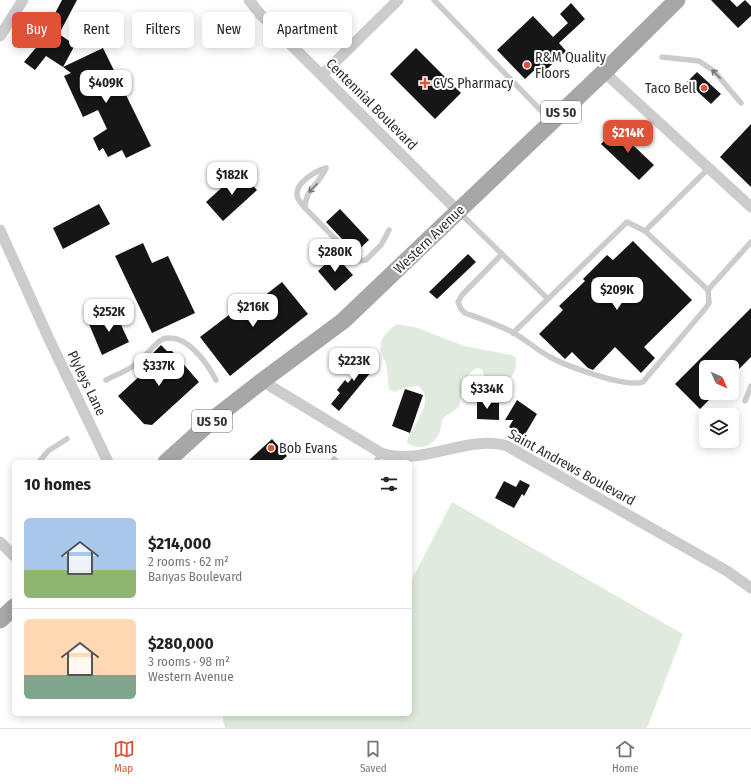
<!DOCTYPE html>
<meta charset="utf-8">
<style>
body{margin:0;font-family:"Fira Sans Condensed",sans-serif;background:#f2f2f2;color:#222;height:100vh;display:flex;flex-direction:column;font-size:15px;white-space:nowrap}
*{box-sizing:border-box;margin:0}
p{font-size:13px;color:#767676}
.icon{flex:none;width:22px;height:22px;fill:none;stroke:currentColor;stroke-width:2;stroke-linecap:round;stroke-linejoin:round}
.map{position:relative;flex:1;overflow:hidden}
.sheet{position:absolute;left:12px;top:460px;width:400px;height:256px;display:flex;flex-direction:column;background:#fff;border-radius:6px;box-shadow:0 2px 10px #0003}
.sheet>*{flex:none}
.guide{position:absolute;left:12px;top:12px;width:400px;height:36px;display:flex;gap:8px}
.needle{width:26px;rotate:135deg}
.controls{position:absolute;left:699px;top:360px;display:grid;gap:8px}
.controls a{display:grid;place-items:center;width:40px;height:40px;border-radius:6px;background:#fff;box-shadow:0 2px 10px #0003;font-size:20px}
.price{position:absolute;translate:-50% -34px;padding:0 9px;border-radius:8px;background:#fff;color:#222;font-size:13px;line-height:26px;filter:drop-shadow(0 1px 2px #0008)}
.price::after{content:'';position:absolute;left:50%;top:24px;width:12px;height:9px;margin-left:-6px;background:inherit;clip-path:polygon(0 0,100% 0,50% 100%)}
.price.selected{background:#df5238;color:#fff}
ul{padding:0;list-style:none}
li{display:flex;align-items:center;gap:12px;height:100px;padding:0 12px}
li+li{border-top:1px solid #e0e0e0}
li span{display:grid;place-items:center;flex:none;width:112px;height:80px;border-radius:6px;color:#555}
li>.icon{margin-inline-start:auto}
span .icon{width:48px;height:48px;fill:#fffc;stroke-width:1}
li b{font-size:17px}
h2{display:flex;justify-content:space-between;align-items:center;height:48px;padding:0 12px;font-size:17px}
.chip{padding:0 14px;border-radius:6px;background:#fff;box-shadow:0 2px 10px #0003;font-size:14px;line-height:36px}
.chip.selected{background:#df5238;color:#fff}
.menu{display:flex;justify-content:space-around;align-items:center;height:56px;border-top:1px solid #e0e0e0;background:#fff;font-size:11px;color:#767676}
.menu a{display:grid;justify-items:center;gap:2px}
.menu .selected{color:#df5238}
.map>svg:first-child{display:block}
.green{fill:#e1ebdd}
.building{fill:#161616}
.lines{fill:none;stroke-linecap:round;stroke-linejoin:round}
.service{stroke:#ccc;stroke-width:5.5}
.minor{stroke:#ccc;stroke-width:11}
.primary{stroke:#a7a7a7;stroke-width:17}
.oneway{stroke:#767676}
.poi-dot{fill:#df5238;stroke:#fff;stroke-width:1.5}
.labels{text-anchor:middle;stroke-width:4;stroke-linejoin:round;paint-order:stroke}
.shield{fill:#fff;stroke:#6d6d6d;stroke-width:1}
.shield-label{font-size:13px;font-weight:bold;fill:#2f2f2f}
.poi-label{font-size:14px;fill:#2f2f2f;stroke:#fff;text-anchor:start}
.street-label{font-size:14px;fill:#2f2f2f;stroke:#fff}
</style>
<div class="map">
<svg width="751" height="728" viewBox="0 0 751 728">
<rect width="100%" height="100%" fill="#fff"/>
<g class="green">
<path d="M398 324 418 328 464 346 512 355 516 358C517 378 506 385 488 386L482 370 478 368C463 373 462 393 459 407L443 418C441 423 441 429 439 434 432 447 419 451 407 443 410 426 438 402 418 386L406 387 395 392 389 389C387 381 388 372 386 364 385 360 382 356 381 352 378 340 388 329 398 324Z"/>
<polygon points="452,502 683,634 647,728 225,728 222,714 410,714 410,583"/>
</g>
<g class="building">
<polygon points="62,0 77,0 59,34 75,45 63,67 46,56 35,70 24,62 39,44"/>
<polygon points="711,0 730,0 737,7 745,0 751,6 751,16 738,28"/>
<polygon points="571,3 585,19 559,43 566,51 546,70 541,64 525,79 497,50 533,16 553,37 568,23 560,14"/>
<polygon points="103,48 151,146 126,158 122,150 108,157 103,148 99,151 93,138 107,129 98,110 83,117 64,76 71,73 63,67"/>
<polygon points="416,48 461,93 435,119 390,74"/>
<polygon points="697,72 721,94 711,104 687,82"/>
<polygon points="751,124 751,187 720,157"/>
<polygon points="616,129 654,165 639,180 601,144"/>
<polygon points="240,171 257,190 223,221 206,202"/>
<polygon points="99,204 110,224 63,249 53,228"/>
<polygon points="340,209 369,240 355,253 326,222"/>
<polygon points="633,241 692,300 644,347 655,358 641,373 615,347 593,370 588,368 572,352 565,359 539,334 563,310 559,306 585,281 583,279 607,255 613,260"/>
<polygon points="143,243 152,263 168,256 195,313 152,333 115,256"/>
<polygon points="468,254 476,262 437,299 429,292"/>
<polygon points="335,255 353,275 335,291 318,271"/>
<polygon points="282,282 308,314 230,376 200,337 255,295 259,300"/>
<polygon points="751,308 751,357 732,376 732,367 706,367 706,393 716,393 700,409 675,384"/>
<polygon points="115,312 129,342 102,355 89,324"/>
<polygon points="161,345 167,351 172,351 199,382 152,425 144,424 118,396 157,360 152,354"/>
<polygon points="359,352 376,366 339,411 331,404 340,393 337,390 345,380 348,383 362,366 353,359"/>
<polygon points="405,389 423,395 410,433 392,426"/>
<polygon points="477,398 490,398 490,403 499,403 499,420 477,419"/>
<polygon points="517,400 537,414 524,436 509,427 513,420 505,420"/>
<polygon points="272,439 287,456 280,462 247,462"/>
<polygon points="520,480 530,485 524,496 522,494 514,508 495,498 504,481 516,487"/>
</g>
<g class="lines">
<g class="service">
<polyline points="434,0 551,121"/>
<polyline points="662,57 699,61 714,71 741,103"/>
<path d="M326 168C316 171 296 182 297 195 297 200 302 204 305 208L357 261 366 260 381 245 389 230"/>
<path d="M305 208C305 189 319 185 326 168"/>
<polyline points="460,213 547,298"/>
<polyline points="645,231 709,168"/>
<path d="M502 254 462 295 458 302 461 309 465 313C481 319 499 325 514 333 526 340 537 350 550 357 566 366 626 388 643 382L705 309 709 303 708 290"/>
<polyline points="513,333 627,222 645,231 708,290 751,242"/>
<path d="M106 380C115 375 128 371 136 364 144 359 155 342 163 339 186 332 207 363 216 380"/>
<polyline points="745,401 751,386"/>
<polyline points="334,459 337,462"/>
<polyline points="39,462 48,451 67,439"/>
<polyline points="376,462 381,453"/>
</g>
<g class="minor">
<polyline points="249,0 260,14 458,211"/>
<polyline points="0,36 23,0"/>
<polyline points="604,72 751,207"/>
<polyline points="322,75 398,0"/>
<polyline points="0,230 49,339 108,462"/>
<path d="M262 381 381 453C423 467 466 434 507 446L727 571 751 588"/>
<polyline points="0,542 14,556"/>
</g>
<g class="primary">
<polyline points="166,462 216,417 262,381 343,321 604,72 677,0"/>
<polyline points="0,620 14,607"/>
</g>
</g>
<defs><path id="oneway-shaft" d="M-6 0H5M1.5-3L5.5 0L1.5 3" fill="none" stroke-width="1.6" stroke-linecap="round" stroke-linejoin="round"/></defs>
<g class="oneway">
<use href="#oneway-shaft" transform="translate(716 74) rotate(-134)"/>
<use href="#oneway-shaft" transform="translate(313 188) rotate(135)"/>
</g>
<g class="poi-dot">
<circle cx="527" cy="65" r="4"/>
<path d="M423 77h4v4h4v4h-4v4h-4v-4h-4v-4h4z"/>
<circle cx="704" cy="88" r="4"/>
<circle cx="271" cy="448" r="4"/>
</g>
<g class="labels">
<g class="shield">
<rect x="541" y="101" width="40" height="22" rx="3"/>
<rect x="192" y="410" width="40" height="22" rx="3"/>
</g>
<g class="shield-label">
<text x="561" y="117">US 50</text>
<text x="212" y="426">US 50</text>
</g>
<g class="poi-label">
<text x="535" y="62">R&amp;M Quality<tspan x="535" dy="16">Floors</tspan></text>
<text x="433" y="88">CVS Pharmacy</text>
<text x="696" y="93" text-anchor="end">Taco Bell</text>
<text x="279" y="453">Bob Evans</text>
</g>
<g class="street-label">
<text transform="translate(372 104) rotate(45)" y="5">Centennial Boulevard</text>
<text transform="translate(429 239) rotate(-44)" y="5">Western Avenue</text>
<text transform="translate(87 383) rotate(64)" y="5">Plyleys Lane</text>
<text transform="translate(572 467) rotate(29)" y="5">Saint Andrews Boulevard</text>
</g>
</g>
</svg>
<div class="controls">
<a><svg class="needle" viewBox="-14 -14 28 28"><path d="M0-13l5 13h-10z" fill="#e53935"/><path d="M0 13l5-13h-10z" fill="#767676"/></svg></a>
<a><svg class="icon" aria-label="layers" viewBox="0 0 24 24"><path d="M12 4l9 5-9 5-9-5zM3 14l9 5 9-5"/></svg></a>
</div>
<b class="price" style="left:106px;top:104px">$409K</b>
<b class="price selected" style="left:628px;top:154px">$214K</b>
<b class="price" style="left:232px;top:196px">$182K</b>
<b class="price" style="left:335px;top:273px">$280K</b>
<b class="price" style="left:617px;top:311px">$209K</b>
<b class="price" style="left:253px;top:328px">$216K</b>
<b class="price" style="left:109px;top:333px">$252K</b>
<b class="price" style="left:354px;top:382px">$223K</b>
<b class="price" style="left:159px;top:387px">$337K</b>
<b class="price" style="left:487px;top:410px">$334K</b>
<div class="guide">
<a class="chip selected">Buy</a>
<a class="chip">Rent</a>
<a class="chip">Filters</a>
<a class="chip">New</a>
<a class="chip">Apartment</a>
</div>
<section class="sheet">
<h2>10 homes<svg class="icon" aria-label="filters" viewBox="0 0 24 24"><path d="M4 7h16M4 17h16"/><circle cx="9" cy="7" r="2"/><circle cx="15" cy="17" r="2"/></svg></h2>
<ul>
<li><span style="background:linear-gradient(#a9c7e8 65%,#8fb573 0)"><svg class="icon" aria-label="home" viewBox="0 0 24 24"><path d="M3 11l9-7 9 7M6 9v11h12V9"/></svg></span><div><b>$214,000</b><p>2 rooms · 62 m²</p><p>Banyas Boulevard</p></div></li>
<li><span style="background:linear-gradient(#ffd9b3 70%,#7fa58c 0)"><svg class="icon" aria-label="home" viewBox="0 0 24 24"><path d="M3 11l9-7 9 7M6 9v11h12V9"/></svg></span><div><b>$280,000</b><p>3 rooms · 98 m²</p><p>Western Avenue</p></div></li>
</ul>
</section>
</div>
<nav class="menu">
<a class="selected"><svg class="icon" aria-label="map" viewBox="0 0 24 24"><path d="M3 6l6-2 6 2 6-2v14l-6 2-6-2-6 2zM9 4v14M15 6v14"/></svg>Map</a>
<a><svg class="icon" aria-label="saved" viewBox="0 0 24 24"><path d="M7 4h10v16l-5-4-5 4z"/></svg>Saved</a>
<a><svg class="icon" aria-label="home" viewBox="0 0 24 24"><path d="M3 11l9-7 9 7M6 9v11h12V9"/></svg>Home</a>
</nav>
